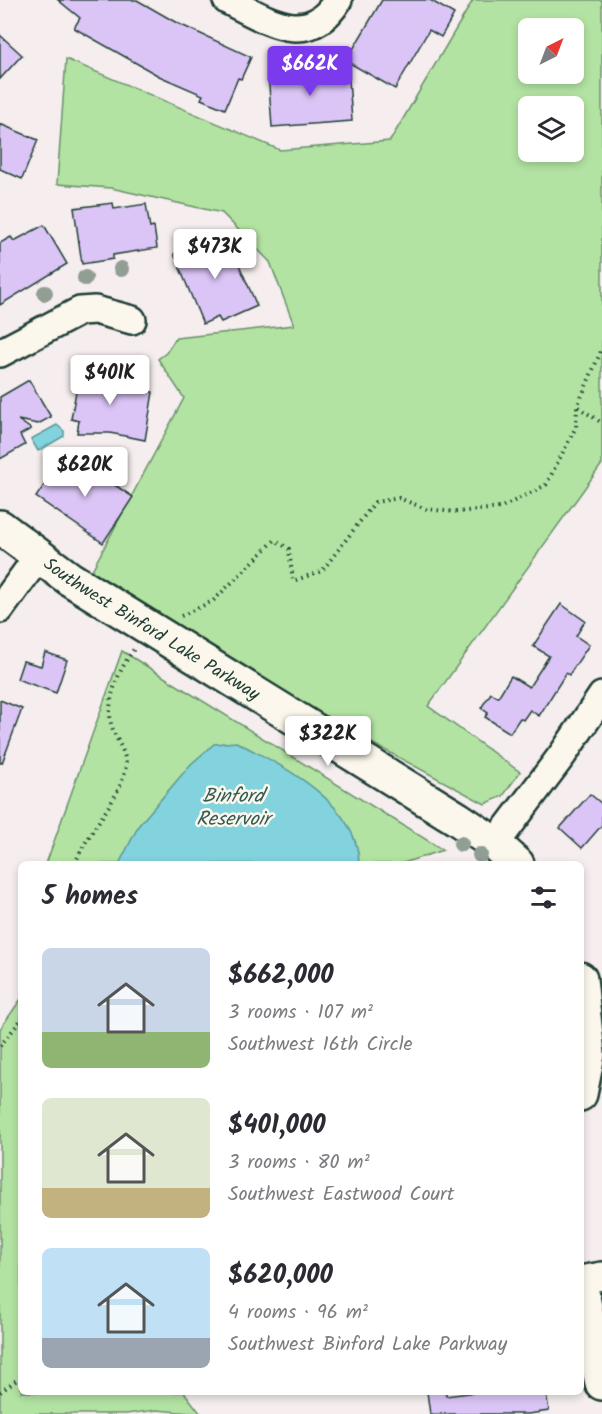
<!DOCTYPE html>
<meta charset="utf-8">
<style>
body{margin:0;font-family:Kalam,sans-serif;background:#f7f7f7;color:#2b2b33;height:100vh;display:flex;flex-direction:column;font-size:22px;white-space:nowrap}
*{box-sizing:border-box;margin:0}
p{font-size:20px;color:#7c7c81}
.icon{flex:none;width:33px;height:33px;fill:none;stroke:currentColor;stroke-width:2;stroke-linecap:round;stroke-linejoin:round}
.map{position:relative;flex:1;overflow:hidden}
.details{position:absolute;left:18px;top:861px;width:566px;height:534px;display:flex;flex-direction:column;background:#fff;border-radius:9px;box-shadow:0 3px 9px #0003}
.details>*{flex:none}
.needle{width:39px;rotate:42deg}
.controls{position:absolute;left:518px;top:18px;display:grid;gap:12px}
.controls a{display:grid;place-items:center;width:66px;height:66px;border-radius:9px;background:#fff;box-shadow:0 3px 9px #0003;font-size:30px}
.price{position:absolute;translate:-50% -51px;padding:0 14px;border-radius:6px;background:#fff;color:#222;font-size:20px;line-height:39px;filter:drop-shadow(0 2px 3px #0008)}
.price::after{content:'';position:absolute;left:50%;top:36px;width:18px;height:14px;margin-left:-9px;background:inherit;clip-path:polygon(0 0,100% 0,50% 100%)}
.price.selected{background:#7c3aed;color:#fff}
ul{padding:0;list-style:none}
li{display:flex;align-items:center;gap:18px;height:150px;padding:0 24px}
li span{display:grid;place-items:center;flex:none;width:168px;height:120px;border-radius:9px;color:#555}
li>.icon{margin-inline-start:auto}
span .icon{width:72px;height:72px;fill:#fffc;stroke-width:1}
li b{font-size:26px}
h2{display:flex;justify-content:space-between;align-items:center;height:72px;padding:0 24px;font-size:26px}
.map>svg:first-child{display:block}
.green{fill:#b3e3a2;stroke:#69906b;stroke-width:1.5;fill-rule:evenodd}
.water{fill:#82d3dd;stroke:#5a9799;stroke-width:1.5}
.building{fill:#dbc5f6;stroke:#1f3d34;stroke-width:1.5}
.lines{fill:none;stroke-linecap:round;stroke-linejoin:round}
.street-casing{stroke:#1f3d34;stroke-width:32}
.secondary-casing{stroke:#1f3d34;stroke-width:38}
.path{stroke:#1f3d34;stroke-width:4;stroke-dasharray:1.5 4.5;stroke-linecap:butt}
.street{stroke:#fbf7ec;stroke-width:27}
.secondary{stroke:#fbf7ec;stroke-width:33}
.tree{fill:#909e94}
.labels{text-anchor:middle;stroke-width:5;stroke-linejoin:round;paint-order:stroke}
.street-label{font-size:18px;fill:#1f3d34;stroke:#fbf7ec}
.water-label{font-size:20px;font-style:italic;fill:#335b56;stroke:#fbf7ec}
</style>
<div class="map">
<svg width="602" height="1414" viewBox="0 0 602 1414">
<rect width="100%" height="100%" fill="#f5edee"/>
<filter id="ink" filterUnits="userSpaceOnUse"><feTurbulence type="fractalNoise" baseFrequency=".0167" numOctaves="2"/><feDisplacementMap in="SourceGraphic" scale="12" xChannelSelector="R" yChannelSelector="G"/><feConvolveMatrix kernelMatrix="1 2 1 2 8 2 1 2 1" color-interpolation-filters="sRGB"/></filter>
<g filter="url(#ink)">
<g class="green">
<path d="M473 0H602V464L428 706 520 772 503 796 485 804 83 587 184 398 158 359 166 353 176 338 294 325 270 262 222 213 111 188 57 184 66 59 280 150 390 141ZM528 28H573V74H528ZM528 106H573V152H528Z"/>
<polygon points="122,651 443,850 400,864 46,864"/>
<polygon points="21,999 21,1392 184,1392 201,1414 157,1410 126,1414 0,1414 0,1029"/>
</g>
<g class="water">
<polygon points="57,425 64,431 64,436 38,451 31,439"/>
<path d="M236 742C283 765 359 804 359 864H119L139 825 191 764 214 744Z"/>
</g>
<g class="building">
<polygon points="58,0 137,0 177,23 251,57 241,79 238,78 225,109 201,99 203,95 159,76 74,28 80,18"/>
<polygon points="382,0 430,0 454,14 441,37 429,30 395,89 346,61"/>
<polygon points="0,35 22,55 0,79"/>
<polygon points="348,66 352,121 272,127 268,72"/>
<polygon points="0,124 38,140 22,179 0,169"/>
<polygon points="113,203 114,209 146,204 150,228 154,227 157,248 113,255 113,259 82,264 74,208"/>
<polygon points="44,225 67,264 0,305 0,243 11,237 14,241"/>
<polygon points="227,237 257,306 221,322 218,317 203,324 174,254 211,238 213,243"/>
<polygon points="81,364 111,370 108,384 153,392 145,440 110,433 77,433 79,421 71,419"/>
<polygon points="29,380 51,417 38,424 18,420 31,429 20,435 25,445 0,459 0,397"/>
<polygon points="71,456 133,497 103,543 36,497 58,465 63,469"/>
<polygon points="561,604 585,621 576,636 589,645 569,675 566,673 539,716 530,710 523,720 520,718 510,733 485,717 488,713 481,708 491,693 498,697 511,676 529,687 549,656 533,646"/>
<polygon points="45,652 67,660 56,693 17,679 23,661 41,666"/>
<polygon points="0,700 22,709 2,763 0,763"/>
<polygon points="590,794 602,804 602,825 582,848 560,828"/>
<polygon points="427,1392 446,1392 446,1396 477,1392 546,1392 549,1411 528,1414 430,1414"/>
</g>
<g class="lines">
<defs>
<g id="street">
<path d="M227 0C266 19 307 50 338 0"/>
<polyline points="0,353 80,311 95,310 132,320"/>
<polyline points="0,609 37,558"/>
<polyline points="495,844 563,754 602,696"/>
<polyline points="580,1280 602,1276"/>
</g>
<g id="secondary">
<path id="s1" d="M0 527 70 579 458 819 495 844 517 864"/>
<polyline points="580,979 588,1054 580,1094"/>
<polyline points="580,1284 602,1383"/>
</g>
</defs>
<use href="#street" class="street-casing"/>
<use href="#secondary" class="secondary-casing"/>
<g class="path">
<polyline points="578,407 602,423"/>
<polyline points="181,616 213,601 275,540 289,549 293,581 322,571 375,502 399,498 426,509 456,512 500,508 546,485 576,427 577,407 602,349"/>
<path d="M75 864C87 832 114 807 124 775 131 755 115 741 111 723 106 698 120 668 134 649"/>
<polyline points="0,1046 21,1020"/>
<polyline points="0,1392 21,1377"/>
</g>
<use href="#street" class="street"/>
<use href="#secondary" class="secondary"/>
</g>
<g class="tree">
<circle cx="306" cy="60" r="8"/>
<circle cx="121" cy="269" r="8"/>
<circle cx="85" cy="278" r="8"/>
<circle cx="45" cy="293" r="8"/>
<circle cx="461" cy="844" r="8"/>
<circle cx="480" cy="855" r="8"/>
</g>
</g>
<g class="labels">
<g class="street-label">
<text dy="6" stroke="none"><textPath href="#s1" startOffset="183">Southwest Binford Lake Parkway</textPath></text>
</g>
<g class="water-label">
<text x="233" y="802">Binford<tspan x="233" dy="23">Reservoir</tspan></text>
</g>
</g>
</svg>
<div class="controls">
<a><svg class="needle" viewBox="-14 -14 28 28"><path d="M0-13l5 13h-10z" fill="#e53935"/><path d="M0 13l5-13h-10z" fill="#7c7c81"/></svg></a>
<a><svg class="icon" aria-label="layers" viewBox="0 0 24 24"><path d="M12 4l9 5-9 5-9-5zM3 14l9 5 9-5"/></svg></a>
</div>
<b class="price selected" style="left:310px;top:97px">$662K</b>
<b class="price" style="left:215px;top:280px">$473K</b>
<b class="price" style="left:110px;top:406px">$401K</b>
<b class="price" style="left:85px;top:498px">$620K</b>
<b class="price" style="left:328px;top:767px">$322K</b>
<section class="details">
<h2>5 homes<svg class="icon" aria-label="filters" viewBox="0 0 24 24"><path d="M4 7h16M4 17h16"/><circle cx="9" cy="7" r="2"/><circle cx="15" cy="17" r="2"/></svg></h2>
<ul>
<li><span style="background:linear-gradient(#c9d6e8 70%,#8fb573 0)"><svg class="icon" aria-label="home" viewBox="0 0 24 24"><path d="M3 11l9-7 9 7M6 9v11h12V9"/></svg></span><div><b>$662,000</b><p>3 rooms · 107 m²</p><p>Southwest 16th Circle</p></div></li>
<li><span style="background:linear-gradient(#dfe7d0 75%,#c2b280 0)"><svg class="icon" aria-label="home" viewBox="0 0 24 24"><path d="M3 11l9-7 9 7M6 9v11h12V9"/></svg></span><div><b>$401,000</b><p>3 rooms · 80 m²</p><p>Southwest Eastwood Court</p></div></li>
<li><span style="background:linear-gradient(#bfe0f5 75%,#9aa5b1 0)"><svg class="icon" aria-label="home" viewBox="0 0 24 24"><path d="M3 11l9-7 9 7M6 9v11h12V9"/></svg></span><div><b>$620,000</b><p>4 rooms · 96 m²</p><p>Southwest Binford Lake Parkway</p></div></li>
</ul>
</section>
</div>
